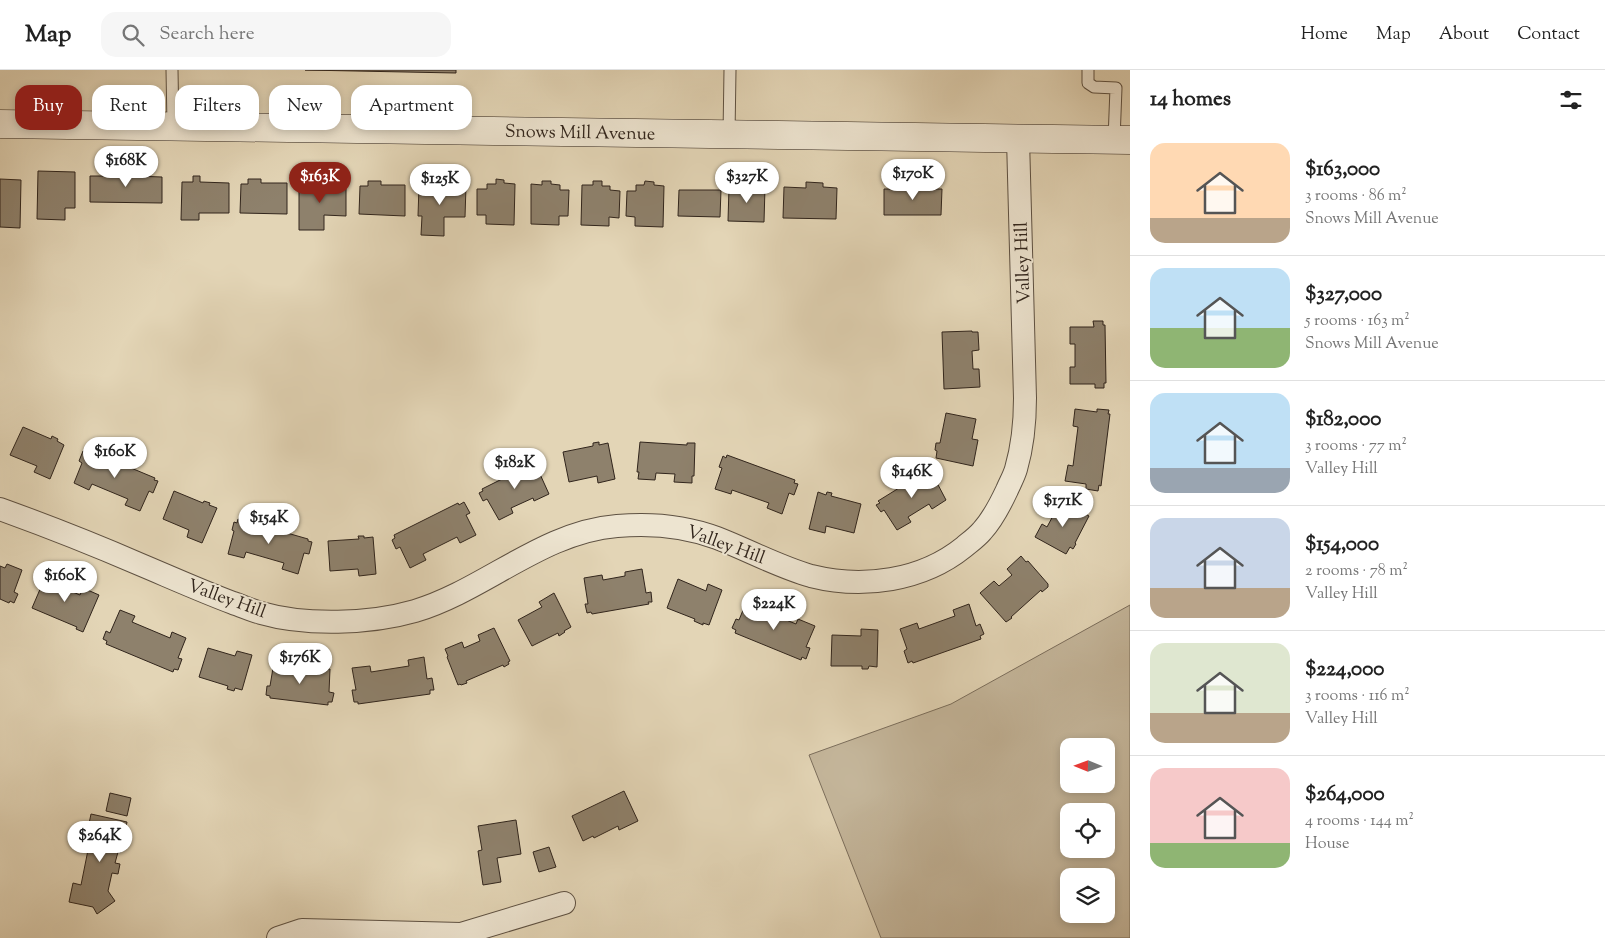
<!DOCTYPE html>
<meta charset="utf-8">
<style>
body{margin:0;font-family:"Sorts Mill Goudy",serif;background:#f6f6f6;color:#222;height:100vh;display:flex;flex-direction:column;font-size:19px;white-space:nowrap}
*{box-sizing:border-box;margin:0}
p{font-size:16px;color:#767676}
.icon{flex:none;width:28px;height:28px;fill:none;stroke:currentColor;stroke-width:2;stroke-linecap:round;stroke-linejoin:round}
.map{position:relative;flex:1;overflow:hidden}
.details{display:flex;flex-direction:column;background:#fff;width:475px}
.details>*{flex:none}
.guide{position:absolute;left:15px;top:15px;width:475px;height:45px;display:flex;gap:10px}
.needle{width:32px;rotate:271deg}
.tools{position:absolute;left:1060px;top:668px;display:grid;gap:10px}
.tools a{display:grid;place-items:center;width:55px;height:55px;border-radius:10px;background:#fff;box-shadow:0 2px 8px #0003;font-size:25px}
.price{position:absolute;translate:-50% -42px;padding:0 11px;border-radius:18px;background:#fff;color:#222;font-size:16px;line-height:32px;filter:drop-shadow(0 1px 2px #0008)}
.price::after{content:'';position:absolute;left:50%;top:30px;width:15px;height:11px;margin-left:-8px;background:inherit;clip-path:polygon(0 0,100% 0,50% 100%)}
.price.selected{background:#8f2418;color:#fff}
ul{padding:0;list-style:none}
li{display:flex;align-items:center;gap:15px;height:125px;padding:0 20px}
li+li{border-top:1px solid #e0e0e0}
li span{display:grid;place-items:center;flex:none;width:140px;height:100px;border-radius:15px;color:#555}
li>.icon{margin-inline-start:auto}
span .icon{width:60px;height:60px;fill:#fffc;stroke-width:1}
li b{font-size:21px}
h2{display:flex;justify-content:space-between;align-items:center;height:60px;padding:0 20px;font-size:21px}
.tag{padding:0 18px;border-radius:15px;background:#fff;box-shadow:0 2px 8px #0003;font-size:18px;line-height:45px}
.tag.selected{background:#8f2418;color:#fff}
header{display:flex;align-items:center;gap:30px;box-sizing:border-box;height:70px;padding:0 25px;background:#fff;border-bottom:1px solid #e0e0e0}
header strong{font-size:24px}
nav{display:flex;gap:28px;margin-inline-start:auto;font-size:18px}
.search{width:350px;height:45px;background:#f6f6f6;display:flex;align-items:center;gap:12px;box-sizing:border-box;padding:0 18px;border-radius:15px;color:#767676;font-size:19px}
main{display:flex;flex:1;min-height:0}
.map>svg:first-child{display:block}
.green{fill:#c5b79c;stroke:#7b6e5c;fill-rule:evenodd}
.building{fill:#8e816c;stroke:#31251c}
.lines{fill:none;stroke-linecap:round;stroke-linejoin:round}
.lane-casing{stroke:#5e5142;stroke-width:13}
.street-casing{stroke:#5e5142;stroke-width:24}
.secondary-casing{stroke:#31251c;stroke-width:29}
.lane{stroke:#ede4d0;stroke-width:11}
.street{stroke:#ede4d0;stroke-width:22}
.secondary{stroke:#ede4d0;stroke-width:28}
.labels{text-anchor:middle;stroke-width:4;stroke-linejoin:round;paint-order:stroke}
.street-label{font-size:18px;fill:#31251c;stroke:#ede4d0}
</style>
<header>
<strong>Map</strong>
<div class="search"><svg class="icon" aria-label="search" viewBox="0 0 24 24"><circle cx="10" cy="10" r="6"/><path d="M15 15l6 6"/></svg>Search here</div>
<nav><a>Home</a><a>Map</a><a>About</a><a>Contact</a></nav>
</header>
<main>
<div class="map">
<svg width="1130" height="868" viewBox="0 0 1130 868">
<rect width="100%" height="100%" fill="#e3d5b6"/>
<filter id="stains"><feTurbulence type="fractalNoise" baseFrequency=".004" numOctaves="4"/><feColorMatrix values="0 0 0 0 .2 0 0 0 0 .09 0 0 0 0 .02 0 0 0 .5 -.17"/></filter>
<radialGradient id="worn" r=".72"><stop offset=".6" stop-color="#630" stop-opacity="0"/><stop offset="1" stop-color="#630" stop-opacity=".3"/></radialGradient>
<path class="green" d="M1130 535V868H881L809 685 951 634ZM1069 676H1106V714H1069ZM1069 741H1106V779H1069ZM1069 806H1106V844H1069Z"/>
<g class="building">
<polygon points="305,0 456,0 456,3"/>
<polygon points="38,101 75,102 75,138 65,138 65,150 37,149"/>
<polygon points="112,101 133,101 134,106 162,107 162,133 90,132 90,106 112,106"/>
<polygon points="193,106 200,106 200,112 229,113 229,143 199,143 199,150 181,150 182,112 193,112"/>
<polygon points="0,109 21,110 20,158 0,157"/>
<polygon points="248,109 261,109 261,113 287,113 287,144 240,143 241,114 248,114"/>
<polygon points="428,109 438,110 438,115 466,116 465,147 444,147 444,166 421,165 422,146 418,146 419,116 428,116"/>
<polygon points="496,109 504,110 504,113 515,114 514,155 486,154 486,145 477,145 477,119 487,119 487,114 496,114"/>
<polygon points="300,111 320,111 320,114 346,114 346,146 324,145 324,160 299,160 299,114 300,114"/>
<polygon points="368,111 381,111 381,115 405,115 405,146 359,144 360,116 368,116"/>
<polygon points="542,111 551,111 551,114 560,115 560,120 569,120 568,146 559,146 559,155 531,154 531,114 542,115"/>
<polygon points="593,111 602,111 602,116 610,116 610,120 620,121 619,148 609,147 609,156 581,155 582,115 593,115"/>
<polygon points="645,111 654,112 654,115 664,116 663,157 635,156 635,147 626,146 627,121 636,121 636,115 644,115"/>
<polygon points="806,112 823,113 823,117 837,118 836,149 783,148 784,117 806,118"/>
<polygon points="740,113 749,113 748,117 765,117 764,152 728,151 729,117 740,117"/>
<polygon points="909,114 931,114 930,119 942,119 941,145 884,145 884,119 909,119"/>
<polygon points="679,120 721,120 720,147 678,146"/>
<polygon points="1093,251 1103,251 1103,255 1105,255 1106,313 1104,313 1104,318 1095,318 1095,314 1070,314 1070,297 1075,297 1075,274 1070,274 1070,257 1094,257"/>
<polygon points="972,261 972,262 978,262 979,280 972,281 973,299 979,299 980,317 944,319 942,262"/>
<polygon points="1075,339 1097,342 1097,339 1109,340 1108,344 1110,344 1101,416 1099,415 1098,421 1086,419 1086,414 1065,411 1068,395 1073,396 1078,357 1073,356"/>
<polygon points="946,343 976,349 972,369 978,370 973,396 936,388 937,381 935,380 936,373 940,373"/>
<polygon points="23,357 51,369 52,366 58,369 57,371 64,375 50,409 34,402 37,396 10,385"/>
<polygon points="599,372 599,375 608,373 615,409 598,413 597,406 569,412 563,382 593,376 593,373"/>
<polygon points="640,372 687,375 687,373 695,373 694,406 692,406 692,413 674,412 675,404 656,403 655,410 638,409 639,402 637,402"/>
<polygon points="88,380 155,408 154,410 158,411 153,423 149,421 140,441 125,435 128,429 92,414 89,420 74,413 82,393 79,391 83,381 87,382"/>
<polygon points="727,385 795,410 794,413 798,414 794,425 789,423 782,444 767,438 769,433 732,420 731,424 715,419 722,398 719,397 723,386 726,388"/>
<polygon points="538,392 543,401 539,402 549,424 534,431 533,428 511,438 513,443 499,450 487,429 483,431 479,423 483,421 482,419 534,393 534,394"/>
<polygon points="928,400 929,401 932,400 938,408 935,409 946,430 932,439 929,434 908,447 911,452 897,460 884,440 881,442 876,435 880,433 878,431"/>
<polygon points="174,421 203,433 204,431 210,433 209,435 217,438 202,473 187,467 189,460 163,449"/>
<polygon points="818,422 826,425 827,422 832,423 831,426 861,434 854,463 826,456 825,463 809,459"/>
<polygon points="1061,431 1089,446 1075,473 1076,474 1073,479 1070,477 1066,484 1035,467 1042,454 1047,457"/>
<polygon points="464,432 470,443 466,445 476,465 460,473 457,467 423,484 426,490 410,498 400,477 396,479 392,470 395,468 394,465 458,433 459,435"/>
<polygon points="238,449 308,469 308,471 312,472 309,484 304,483 298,504 282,499 284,493 246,482 244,488 228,484 234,461 232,460 234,452 237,453"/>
<polygon points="358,466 364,466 364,468 373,467 376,504 359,506 358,499 330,501 328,471 359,469"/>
<polygon points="1021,486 1026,492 1028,491 1048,514 1048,517 1042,522 1041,520 1011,547 1012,548 1006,552 980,523 994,511 999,516 1012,505 1007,499"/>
<polygon points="7,494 22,500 14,522 18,524 14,533 10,531 9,533 0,529 0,496 5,498"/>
<polygon points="642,499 646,523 651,522 652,532 648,532 649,534 592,544 591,542 587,543 585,534 588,534 584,508 602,505 603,510 625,506 625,502"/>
<polygon points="49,504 66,511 63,518 80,525 83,518 99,525 83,562 76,559 77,557 32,538 44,510 46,511"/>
<polygon points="678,509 706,521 708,514 722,520 709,555 703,553 703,555 694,551 695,549 667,538"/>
<polygon points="554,523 571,557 564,561 565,562 559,566 558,563 532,576 518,550 542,537 539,532"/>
<polygon points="748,528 765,535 762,540 796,554 798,549 815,556 806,577 810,578 806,589 802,587 801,590 735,563 736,560 732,558 736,549 739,550"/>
<polygon points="969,534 976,556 980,554 984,564 980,566 981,569 913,593 912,591 908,593 904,581 907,579 900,559 917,553 919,559 955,546 953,540"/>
<polygon points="120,540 135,546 132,552 170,568 172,562 186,568 178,588 182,589 178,600 174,599 173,602 106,574 107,571 103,569 106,561 110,563"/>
<polygon points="494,558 510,591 508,592 509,594 504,597 503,595 466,611 467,613 461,615 460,614 458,615 447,587 448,586 445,579 462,572 464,578 480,571 478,565"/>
<polygon points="861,559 878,560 877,597 869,596 868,599 862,599 862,596 831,596 832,565 861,566"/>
<polygon points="208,578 235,586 237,581 252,585 242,620 235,618 234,621 227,619 228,616 199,607"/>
<polygon points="424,587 427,609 432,608 434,620 430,620 430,624 358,634 358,632 354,632 352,620 356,620 352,598 370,596 371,602 409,596 408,590"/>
<polygon points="274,592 291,594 291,599 314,602 315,598 330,599 329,622 334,623 332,632 328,632 328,635 270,628 270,626 266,625 267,616 270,616"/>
<polygon points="624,721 638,751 619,760 618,756 594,768 593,766 583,771 572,746"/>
<polygon points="110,723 131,728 127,746 106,741"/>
<polygon points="91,744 127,752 121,782 118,782 115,793 120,794 118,804 112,803 108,821 115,831 97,844 93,837 69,832 73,813 81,815 89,775 87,775 89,769 86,768"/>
<polygon points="516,750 521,784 497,788 501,812 483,815 478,781 482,780 478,756"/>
<polygon points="549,777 556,797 539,802 533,782"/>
</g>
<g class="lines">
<defs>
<g id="lane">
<polyline points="172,0 173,56"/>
<polyline points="1088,0 1088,13 1094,17 1116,18 1114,70"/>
<polyline points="729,65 730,0"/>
</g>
<g id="street">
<path d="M0 439C47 456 93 474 139 494 170 507 201 521 233 533 242 536 251 540 261 543 306 556 370 554 415 541 485 520 542 462 617 456 651 453 685 456 717 468 748 480 779 497 811 506 863 519 922 511 964 477 970 472 977 467 982 461 993 449 1000 435 1007 420 1010 413 1014 406 1016 399 1023 375 1025 352 1025 328L1018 69"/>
<polyline points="278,868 302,860 461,864 564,833"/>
</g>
<polyline id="secondary" points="0,54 1130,70"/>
</defs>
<use href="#lane" class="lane-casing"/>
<use href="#street" class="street-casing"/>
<use href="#secondary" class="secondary-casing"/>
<use href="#lane" class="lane"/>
<use href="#street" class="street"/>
<use href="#secondary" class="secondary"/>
</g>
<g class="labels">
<g class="street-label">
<text transform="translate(580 62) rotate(1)" y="6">Snows Mill Avenue</text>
<text transform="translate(1022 193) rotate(-92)" y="6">Valley Hill</text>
<text transform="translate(726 474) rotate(20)" y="6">Valley Hill</text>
<text transform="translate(227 528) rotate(20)" y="6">Valley Hill</text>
</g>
</g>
<rect width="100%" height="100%" filter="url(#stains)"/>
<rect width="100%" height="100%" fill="url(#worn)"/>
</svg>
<div class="tools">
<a><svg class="needle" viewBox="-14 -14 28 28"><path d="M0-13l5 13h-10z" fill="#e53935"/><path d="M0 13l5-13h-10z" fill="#767676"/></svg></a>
<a><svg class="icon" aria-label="locate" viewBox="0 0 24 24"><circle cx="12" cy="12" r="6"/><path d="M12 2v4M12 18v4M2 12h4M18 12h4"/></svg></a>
<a><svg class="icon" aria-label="layers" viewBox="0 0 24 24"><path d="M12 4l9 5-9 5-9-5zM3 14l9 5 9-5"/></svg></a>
</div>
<b class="price" style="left:126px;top:118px">$168K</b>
<b class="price" style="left:913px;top:131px">$170K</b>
<b class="price selected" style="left:320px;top:134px">$163K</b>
<b class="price" style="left:747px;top:134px">$327K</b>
<b class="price" style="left:440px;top:136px">$125K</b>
<b class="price" style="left:115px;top:409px">$160K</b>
<b class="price" style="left:515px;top:420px">$182K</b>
<b class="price" style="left:912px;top:429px">$146K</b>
<b class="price" style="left:1063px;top:458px">$171K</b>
<b class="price" style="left:269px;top:475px">$154K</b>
<b class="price" style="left:65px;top:533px">$160K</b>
<b class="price" style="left:774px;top:561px">$224K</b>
<b class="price" style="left:300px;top:615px">$176K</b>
<b class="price" style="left:100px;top:793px">$264K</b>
<div class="guide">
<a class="tag selected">Buy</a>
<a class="tag">Rent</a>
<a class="tag">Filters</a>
<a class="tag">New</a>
<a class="tag">Apartment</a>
</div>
</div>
<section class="details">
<h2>14 homes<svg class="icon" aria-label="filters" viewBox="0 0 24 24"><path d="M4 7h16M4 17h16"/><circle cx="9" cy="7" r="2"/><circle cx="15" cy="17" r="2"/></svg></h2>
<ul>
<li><span style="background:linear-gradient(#ffd9b3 75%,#b9a48a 0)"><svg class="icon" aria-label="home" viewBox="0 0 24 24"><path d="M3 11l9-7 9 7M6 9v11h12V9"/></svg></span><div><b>$163,000</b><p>3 rooms · 86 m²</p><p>Snows Mill Avenue</p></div></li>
<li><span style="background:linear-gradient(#bfe0f5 60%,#8fb573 0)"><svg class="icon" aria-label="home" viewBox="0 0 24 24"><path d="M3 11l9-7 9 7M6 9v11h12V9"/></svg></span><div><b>$327,000</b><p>5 rooms · 163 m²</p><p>Snows Mill Avenue</p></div></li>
<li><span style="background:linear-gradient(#bfe0f5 75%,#9aa5b1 0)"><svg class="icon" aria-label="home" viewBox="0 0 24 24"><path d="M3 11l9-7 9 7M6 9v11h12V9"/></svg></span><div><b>$182,000</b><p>3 rooms · 77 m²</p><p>Valley Hill</p></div></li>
<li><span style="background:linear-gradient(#c9d6e8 70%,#b9a48a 0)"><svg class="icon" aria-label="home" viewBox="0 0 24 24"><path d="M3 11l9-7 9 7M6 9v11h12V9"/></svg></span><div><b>$154,000</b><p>2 rooms · 78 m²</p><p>Valley Hill</p></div></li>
<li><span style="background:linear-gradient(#dfe7d0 70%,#b9a48a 0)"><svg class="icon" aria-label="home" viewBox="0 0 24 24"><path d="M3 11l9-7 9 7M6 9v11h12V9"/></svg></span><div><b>$224,000</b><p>3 rooms · 116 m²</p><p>Valley Hill</p></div></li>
<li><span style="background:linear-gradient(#f6c9c9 75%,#8fb573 0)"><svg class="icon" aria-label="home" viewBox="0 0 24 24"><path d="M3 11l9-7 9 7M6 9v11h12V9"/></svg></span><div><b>$264,000</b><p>4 rooms · 144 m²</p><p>House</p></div></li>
</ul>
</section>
</main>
